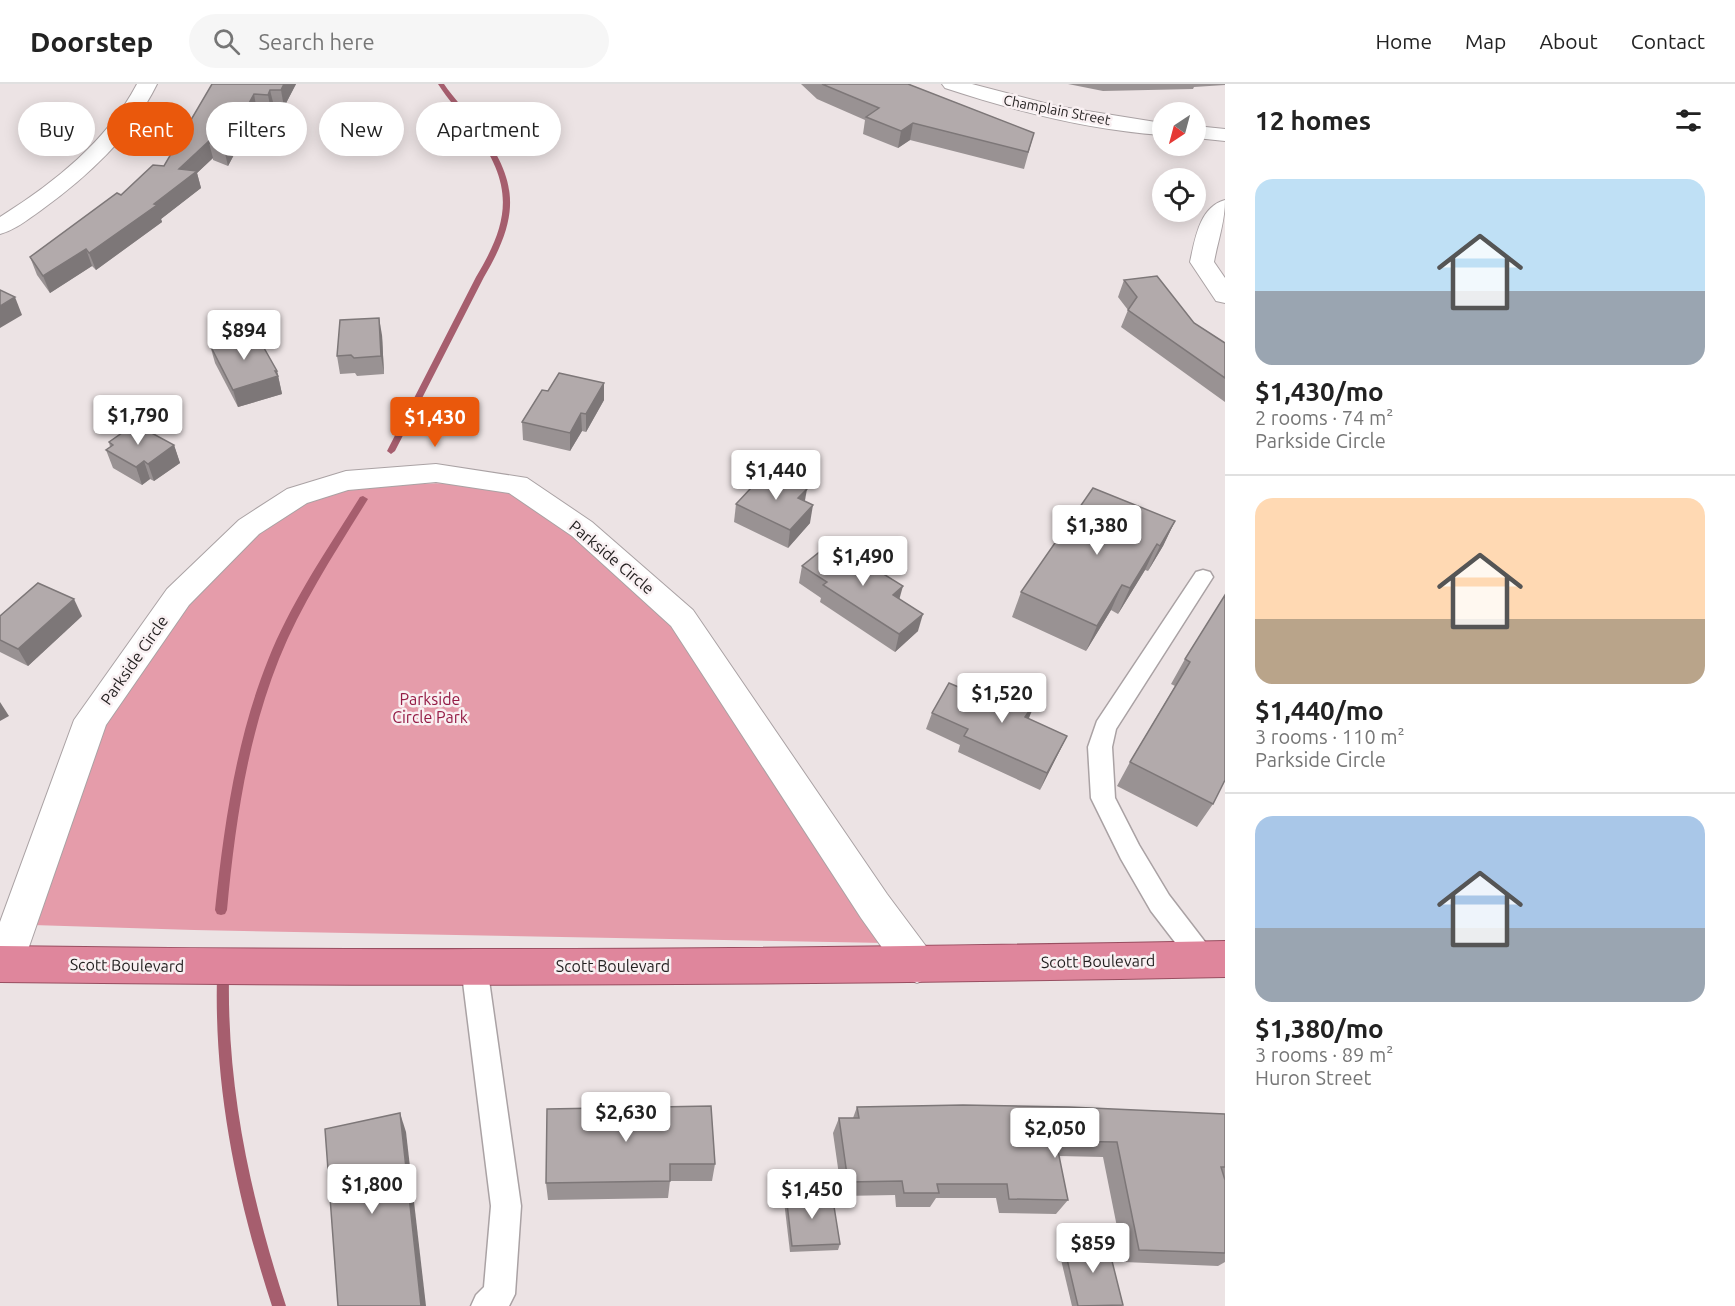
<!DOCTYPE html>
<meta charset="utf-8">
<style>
body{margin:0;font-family:Ubuntu,sans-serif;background:#f6f6f6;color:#222;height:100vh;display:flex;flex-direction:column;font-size:22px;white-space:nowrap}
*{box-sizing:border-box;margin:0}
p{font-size:20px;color:#767676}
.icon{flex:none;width:33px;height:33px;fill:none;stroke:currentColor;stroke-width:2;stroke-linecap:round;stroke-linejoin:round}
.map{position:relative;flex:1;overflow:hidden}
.side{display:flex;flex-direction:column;background:#fff;width:510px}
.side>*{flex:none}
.guide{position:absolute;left:18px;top:18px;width:570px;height:54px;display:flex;gap:12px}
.needle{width:39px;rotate:216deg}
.buttons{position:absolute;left:1152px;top:18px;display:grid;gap:12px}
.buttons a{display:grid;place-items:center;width:54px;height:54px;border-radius:50%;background:#fff;box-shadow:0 3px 15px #0003;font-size:30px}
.price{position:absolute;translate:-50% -51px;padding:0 14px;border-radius:6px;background:#fff;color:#222;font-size:20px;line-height:39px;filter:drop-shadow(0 2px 3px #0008)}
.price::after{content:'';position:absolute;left:50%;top:36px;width:18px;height:14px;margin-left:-9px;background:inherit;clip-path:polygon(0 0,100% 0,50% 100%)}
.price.on{background:#ea580c;color:#fff}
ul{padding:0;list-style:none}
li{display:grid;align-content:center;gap:12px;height:318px;padding:0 30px}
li+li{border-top:2px solid #e0e0e0}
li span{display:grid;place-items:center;height:186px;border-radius:18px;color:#555}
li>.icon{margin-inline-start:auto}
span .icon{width:108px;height:108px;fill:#fffc;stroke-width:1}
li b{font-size:26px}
h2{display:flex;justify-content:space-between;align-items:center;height:72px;padding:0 30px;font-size:26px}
.pill{padding:0 21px;border-radius:27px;background:#fff;box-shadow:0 3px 15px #0003;font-size:21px;line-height:54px}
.pill.on{background:#ea580c;color:#fff}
header{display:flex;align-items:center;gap:36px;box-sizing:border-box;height:84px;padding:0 30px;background:#fff;border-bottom:2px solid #e0e0e0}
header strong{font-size:28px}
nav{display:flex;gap:33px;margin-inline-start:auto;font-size:21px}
.search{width:420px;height:54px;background:#f6f6f6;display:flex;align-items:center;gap:15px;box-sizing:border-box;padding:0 21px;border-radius:33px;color:#767676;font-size:22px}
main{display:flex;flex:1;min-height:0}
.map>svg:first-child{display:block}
.green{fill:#e59caa}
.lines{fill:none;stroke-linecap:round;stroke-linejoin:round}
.stream{fill:#a65e6e;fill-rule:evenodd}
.service-casing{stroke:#aaa2a4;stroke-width:3}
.minor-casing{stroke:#aaa2a4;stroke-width:2}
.trunk-casing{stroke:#984e60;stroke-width:2}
.service{fill:#fff;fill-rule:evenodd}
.minor{fill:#fff;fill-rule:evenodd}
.trunk{fill:#df869c;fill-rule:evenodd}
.wall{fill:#999293}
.shaded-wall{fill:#7d7778}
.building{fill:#b2aaab;stroke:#7d7778;stroke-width:1.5}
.labels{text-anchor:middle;stroke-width:5;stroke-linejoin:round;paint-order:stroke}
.far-street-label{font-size:14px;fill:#221f1f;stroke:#f9f0f2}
.street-label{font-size:16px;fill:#221f1f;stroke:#f9f0f2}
.park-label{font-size:16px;fill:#941b45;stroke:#f9f0f2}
</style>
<header>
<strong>Doorstep</strong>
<div class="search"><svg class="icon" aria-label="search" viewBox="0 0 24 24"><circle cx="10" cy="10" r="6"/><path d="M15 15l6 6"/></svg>Search here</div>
<nav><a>Home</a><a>Map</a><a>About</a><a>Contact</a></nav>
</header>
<main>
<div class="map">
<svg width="1225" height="1222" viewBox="0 0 1225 1222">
<rect width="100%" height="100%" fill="#ece3e4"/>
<polygon class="green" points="452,399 494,404 525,415 578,452 652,518 709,584 886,859 194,846 0,840 44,744 113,629 197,507 252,454 306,418 345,406 402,400"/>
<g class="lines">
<g class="stream">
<path d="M438 0H444C454 15 466 26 476 40 520 97 520 132 484 193L395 367 391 370 387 367 476 193C511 135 514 100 472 44 461 29 448 16 438 0Z"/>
<path d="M363 412 368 415C336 467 302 518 279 575 247 655 235 741 227 826L225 830 221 831 217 830 215 826C224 741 236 656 268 576 291 518 327 466 360 413Z"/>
<path d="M223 887 227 889 229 893C227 1006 251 1115 286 1222H272C237 1115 214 1006 217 893L219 889Z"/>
</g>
<defs>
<g id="service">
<polygon points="1203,486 1210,488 1213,493 1116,645 1112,663 1115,714 1139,761 1169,811 1212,867 1216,875 1212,883 1203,887 1194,883 1151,827 1121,775 1091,714 1088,663 1097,637 1196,488"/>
<polygon points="474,870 483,873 487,882 521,1122 515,1210 509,1222 471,1222 476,1211 484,1203 491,1122 461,882 465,873"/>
</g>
<g id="minor">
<path d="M137 0H157C131 53 87 93 40 127 27 136 15 146 0 150V133C54 99 107 57 137 0Z"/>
<path d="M942 0H972L1056 22 1162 39V51C1089 46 1015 27 945 4Z"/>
<polygon points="1196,42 1225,45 1225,57 1196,54"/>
<path d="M1225 116C1225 138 1218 156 1214 178L1225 194V219L1216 217 1190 178C1195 156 1199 123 1225 116Z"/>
<polygon points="436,380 527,394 592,438 693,526 887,810 931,869 936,881 931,893 917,899 903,893 861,834 671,542 572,452 509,409 436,398 348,406 307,419 259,450 189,521 106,641 23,880 18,892 4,898 0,896 0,838 74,636 167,505 239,436 287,405 346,387"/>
</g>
<path id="trunk" d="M1225 857V893C817 901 408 903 0 898V862C408 868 817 865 1225 857Z"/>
</defs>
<use href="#service" class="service-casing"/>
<use href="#minor" class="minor-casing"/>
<use href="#trunk" class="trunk-casing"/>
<use href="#service" class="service"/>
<use href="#minor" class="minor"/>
<use href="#trunk" class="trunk"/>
</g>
<g class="wall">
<polygon points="212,0 296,0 284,23 274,22 271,27 257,27 228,82 213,76 213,74 197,89 201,104 161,135 162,138 96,186 92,182 50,209 37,191 30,173 121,111 164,82"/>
<polygon points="801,0 908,0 1034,49 1024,85 910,56 898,64 863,50 865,36 817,15"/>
<polygon points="1068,0 1225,0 1225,1 1194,3 1193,5 1103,7"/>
<polygon points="1124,196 1194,239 1225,259 1225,318 1121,243 1128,226 1118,213"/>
<polygon points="382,251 384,290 357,292 355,289 340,290 337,272"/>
<polygon points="210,261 277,287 282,310 238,323 215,279"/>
<polygon points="604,299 604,316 586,348 582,347 570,367 523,356 522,338 548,307"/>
<polygon points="109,358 174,361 180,379 154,397 150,395 142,401 113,384 106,366 110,363"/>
<polygon points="805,417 810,439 788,464 734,438 736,420"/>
<polygon points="1175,437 1163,462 1148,487 1145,486 1118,530 1111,526 1086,567 1012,533 1021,508"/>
<polygon points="802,482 899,515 918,547 895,568 820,518 821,514 799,499"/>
<polygon points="1225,511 1213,720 1197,743 1117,702 1130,678 1175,602 1171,600 1185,575"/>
<polygon points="0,532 82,532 28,582 0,568"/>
<polygon points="932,629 1029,635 1067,652 1040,706 958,668 960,661 926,645"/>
<polygon points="711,1022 715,1080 712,1097 670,1097 668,1114 548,1116 546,1099"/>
<polygon points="857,1023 1225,1030 1225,1178 1218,1182 1124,1178 1103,1073 1059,1072 1068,1116 1056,1130 999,1129 996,1114 936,1114 930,1123 896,1123 895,1111 842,1112 833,1049 839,1034 853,1034"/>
<polygon points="786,1111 840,1160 838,1166 790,1168 784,1117"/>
<polygon points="1063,1158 1123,1221 1122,1222 1072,1222 1058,1163"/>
</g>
<g class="shaded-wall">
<polygon points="284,0 296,0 284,23 281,6"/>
<polygon points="270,6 274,22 271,27 268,11"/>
<polygon points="254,10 257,27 228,82 224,65"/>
<polygon points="913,39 910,56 898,64 901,47"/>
<polygon points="210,56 209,59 213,74 197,89 201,104 161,135 162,138 96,186 89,169 154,120 179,85"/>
<polygon points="86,165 92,182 50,209 43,192"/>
<polygon points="15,213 22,231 0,244 0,222"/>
<polygon points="379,234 382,251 384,290 381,272"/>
<polygon points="277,287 282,310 238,323 233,306"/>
<polygon points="604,299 604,316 586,348 586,330"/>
<polygon points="581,329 582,347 570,367 570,349"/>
<polygon points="174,361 180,379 154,397 148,380"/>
<polygon points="144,377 150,395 142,401 136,383"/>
<polygon points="807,405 804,422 798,414"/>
<polygon points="813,421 810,439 788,464 790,446"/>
<polygon points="1175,437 1163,462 1148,487 1160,462"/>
<polygon points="1157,460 1145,486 1118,530 1130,504"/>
<polygon points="1122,501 1111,526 1086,567 1097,542"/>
<polygon points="903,502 898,520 893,511"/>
<polygon points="74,515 82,532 28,582 18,565"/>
<polygon points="923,530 918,547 895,568 899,550"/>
<polygon points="1036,617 1029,634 1018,650 1025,633"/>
<polygon points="0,618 9,632 0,637"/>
<polygon points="1067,652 1040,706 1047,689"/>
<polygon points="400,1029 406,1048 426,1222 421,1222"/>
</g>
<g class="building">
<polygon points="212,0 284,0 281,6 270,6 268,11 254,10 224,65 209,59 210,56 179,85 197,87 154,120 157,121 89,169 86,165 43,192 30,173 117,109 121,111 153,81 164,82"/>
<polygon points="822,0 908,0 1034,49 1028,68 913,39 901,47 866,33 879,24"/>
<polygon points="1157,192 1194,239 1225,259 1225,294 1128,226 1137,213 1124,196"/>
<polygon points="0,206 15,213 0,222"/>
<polygon points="379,234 381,272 354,274 351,271 337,272 340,236"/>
<polygon points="255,248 277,287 275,287 278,292 233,306 210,261"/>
<polygon points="559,289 604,299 586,330 581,329 570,349 522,338 542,306 548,307"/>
<polygon points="135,340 174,361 148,380 144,377 136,383 106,366 113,361 109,358"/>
<polygon points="767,387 807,405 798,414 813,421 790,446 736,420"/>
<polygon points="1093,404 1175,437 1160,462 1157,460 1130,504 1122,501 1097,542 1021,508"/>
<polygon points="832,458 903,502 893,511 923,530 899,550 823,501 827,498 802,482"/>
<polygon points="38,499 74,515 18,565 0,556 0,532"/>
<polygon points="1225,511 1225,696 1213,720 1130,678 1190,578 1185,575"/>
<polygon points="989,597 1036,617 1025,633 1067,652 1047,689 964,652 968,645 932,629 949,599 980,612"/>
<polygon points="963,1021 1069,1023 1225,1030 1225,1083 1221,1083 1225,1096 1225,1169 1139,1166 1117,1058 1056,1057 1068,1116 1009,1115 1007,1100 937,1100 939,1109 904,1109 902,1097 848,1098 839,1034 859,1034 857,1023"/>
<polygon points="711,1022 715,1080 670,1080 670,1097 546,1099 547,1025"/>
<polygon points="400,1029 421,1222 338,1222 325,1045"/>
<polygon points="832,1110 840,1160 792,1162 786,1111"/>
<polygon points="1107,1157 1123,1221 1078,1222 1063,1158"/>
</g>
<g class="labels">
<g class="far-street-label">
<text transform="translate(1057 26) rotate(11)" y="5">Champlain Street</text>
</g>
<g class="street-label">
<text transform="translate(612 473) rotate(40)" y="6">Parkside Circle</text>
<text transform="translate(134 576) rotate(-55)" y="6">Parkside Circle</text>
<text transform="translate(1098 877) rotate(-1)" y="6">Scott Boulevard</text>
<text transform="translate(127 881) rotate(1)" y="6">Scott Boulevard</text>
<text x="613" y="888">Scott Boulevard</text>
</g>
<g class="park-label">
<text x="430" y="621">Parkside<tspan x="430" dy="18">Circle Park</tspan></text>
</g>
</g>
</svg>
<div class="buttons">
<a><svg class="needle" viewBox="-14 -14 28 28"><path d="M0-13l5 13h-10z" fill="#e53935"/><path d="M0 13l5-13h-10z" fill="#767676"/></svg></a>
<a><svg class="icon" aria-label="locate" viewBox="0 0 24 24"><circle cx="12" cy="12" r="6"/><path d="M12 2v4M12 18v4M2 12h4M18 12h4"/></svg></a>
</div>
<b class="price" style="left:244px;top:277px">$894</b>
<b class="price" style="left:138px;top:362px">$1,790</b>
<b class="price on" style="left:435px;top:364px">$1,430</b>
<b class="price" style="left:776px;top:417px">$1,440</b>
<b class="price" style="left:1097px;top:472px">$1,380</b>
<b class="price" style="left:863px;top:503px">$1,490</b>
<b class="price" style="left:1002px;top:640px">$1,520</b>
<b class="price" style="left:626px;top:1059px">$2,630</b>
<b class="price" style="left:1055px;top:1075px">$2,050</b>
<b class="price" style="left:372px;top:1131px">$1,800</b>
<b class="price" style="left:812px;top:1136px">$1,450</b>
<b class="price" style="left:1093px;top:1190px">$859</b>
<div class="guide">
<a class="pill">Buy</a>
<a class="pill on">Rent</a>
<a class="pill">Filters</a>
<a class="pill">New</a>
<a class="pill">Apartment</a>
</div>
</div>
<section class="side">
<h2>12 homes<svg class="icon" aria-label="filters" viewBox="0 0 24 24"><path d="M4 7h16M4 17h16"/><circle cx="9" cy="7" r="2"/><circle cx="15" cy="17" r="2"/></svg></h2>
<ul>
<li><span style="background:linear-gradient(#bfe0f5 60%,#9aa5b1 0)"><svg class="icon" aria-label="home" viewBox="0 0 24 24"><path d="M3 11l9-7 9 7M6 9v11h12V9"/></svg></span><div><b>$1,430/mo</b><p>2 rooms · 74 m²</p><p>Parkside Circle</p></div></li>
<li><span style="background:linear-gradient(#ffd9b3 65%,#b9a48a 0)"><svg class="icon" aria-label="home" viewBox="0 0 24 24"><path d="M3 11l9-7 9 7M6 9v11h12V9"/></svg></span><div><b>$1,440/mo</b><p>3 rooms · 110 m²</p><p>Parkside Circle</p></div></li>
<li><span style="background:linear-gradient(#a9c7e8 60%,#9aa5b1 0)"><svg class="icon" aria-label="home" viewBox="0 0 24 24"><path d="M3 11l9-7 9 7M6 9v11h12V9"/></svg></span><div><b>$1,380/mo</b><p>3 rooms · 89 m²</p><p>Huron Street</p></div></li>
</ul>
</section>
</main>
